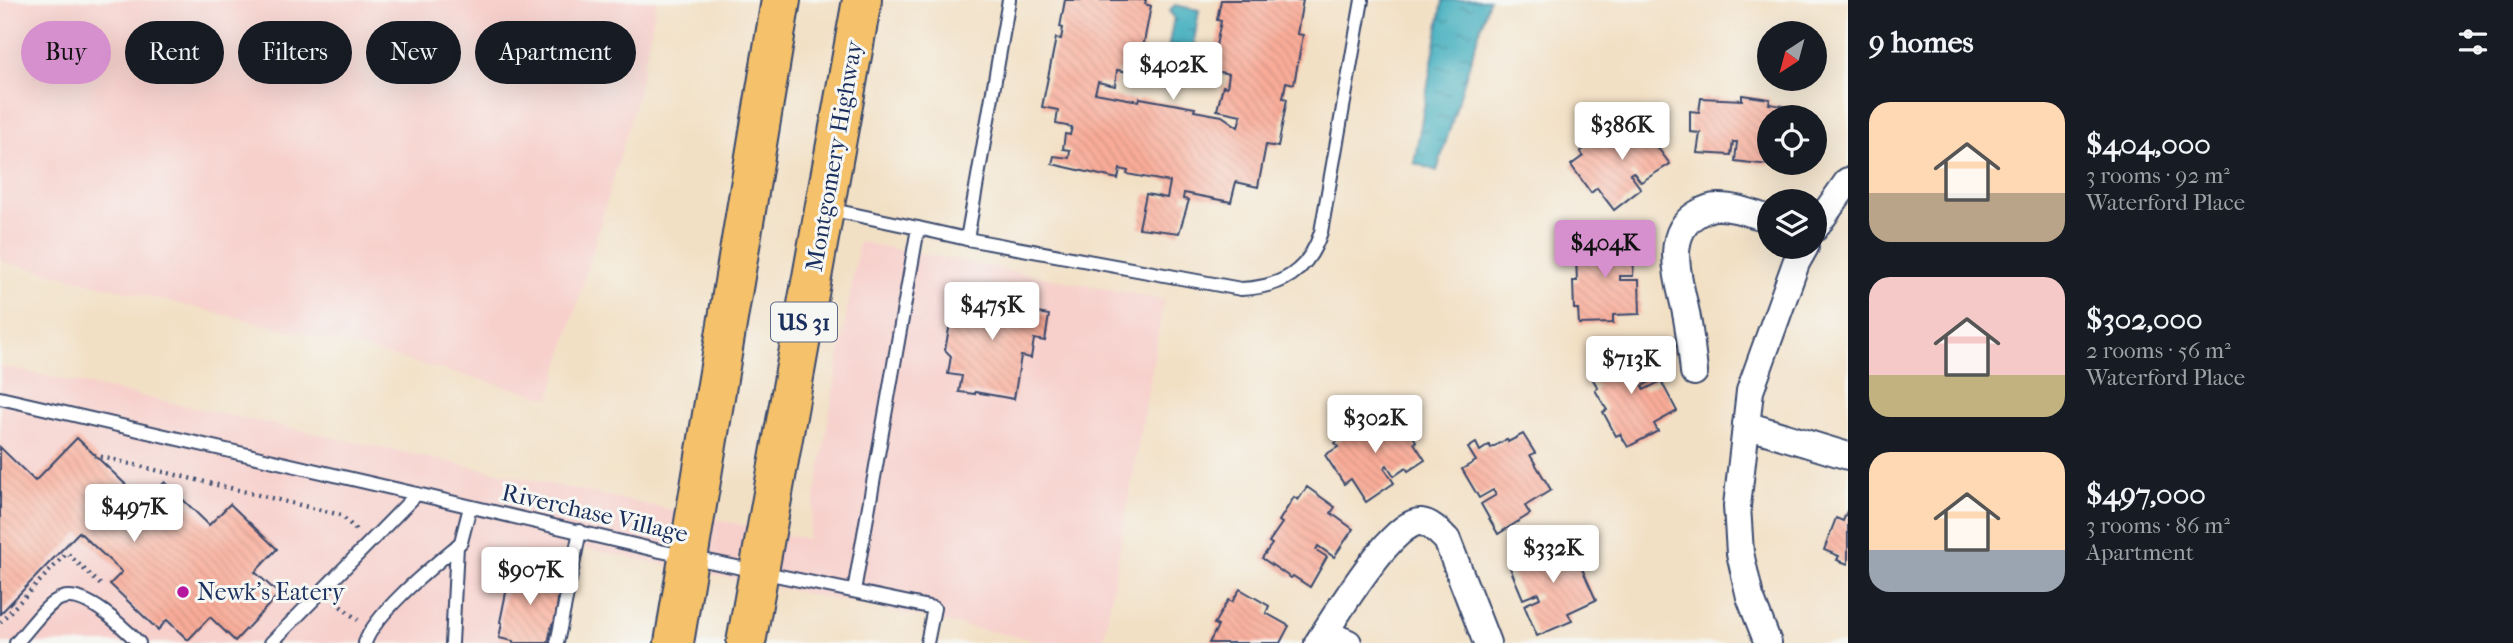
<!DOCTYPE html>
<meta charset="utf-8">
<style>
body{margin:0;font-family:"IM FELL French Canon",serif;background:#242831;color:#f1f3f6;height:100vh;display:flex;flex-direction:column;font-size:26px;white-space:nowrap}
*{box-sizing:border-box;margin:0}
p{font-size:23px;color:#9ea1a6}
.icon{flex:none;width:38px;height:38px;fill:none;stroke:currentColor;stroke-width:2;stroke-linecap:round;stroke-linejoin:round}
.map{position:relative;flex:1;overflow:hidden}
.drawer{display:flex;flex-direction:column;background:#171b24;width:665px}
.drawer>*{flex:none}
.top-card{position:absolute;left:21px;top:21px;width:665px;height:63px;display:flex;gap:14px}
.needle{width:46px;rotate:216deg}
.fabs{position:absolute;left:1757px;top:21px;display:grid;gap:14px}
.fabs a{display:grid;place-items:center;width:70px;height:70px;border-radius:50%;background:#171b24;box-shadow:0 7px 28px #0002;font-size:35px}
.price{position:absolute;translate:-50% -60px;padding:0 16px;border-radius:7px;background:#fff;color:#222;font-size:23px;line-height:46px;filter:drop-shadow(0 2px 4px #0008)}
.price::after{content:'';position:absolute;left:50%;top:42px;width:21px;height:16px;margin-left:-10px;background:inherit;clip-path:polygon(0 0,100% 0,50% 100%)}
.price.on{background:#d690ce;color:#111}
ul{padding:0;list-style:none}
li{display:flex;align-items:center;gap:21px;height:175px;padding:0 21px}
li span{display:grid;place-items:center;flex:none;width:196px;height:140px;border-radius:21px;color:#555}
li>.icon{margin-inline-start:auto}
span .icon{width:84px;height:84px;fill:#fffc;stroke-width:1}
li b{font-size:30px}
h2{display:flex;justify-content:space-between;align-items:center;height:84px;padding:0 21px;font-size:30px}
.chip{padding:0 24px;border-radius:32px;background:#171b24;box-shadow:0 7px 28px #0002;font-size:24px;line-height:63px}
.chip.on{background:#d690ce;color:#111}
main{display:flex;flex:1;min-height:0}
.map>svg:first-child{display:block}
.built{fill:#f7d0cc}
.water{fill:url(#water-ripples);stroke:#2d6e8e;stroke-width:2}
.building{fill:url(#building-back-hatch)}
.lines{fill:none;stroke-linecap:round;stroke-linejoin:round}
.lane-casing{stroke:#3b4a6d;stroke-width:16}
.street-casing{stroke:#3b4a6d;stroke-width:30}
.primary-casing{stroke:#3b4a6d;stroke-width:42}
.path{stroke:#3b4a6d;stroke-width:4.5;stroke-dasharray:2 5;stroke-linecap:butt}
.lane{stroke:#fff;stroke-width:12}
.street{stroke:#fff;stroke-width:26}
.primary{stroke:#f5c16b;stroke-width:38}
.poi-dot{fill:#b5179e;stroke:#f6f6f2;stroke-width:2.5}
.labels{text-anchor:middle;stroke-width:6;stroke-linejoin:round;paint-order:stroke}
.shield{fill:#f6f6f2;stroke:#5d6b8a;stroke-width:2}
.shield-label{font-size:23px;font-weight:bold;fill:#1b2f5e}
.street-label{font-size:24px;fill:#1b2f5e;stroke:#f6f6f2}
.poi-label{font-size:24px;fill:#1b2f5e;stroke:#f6f6f2;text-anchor:start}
</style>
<main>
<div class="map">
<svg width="1848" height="643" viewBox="0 0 1848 643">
<defs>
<pattern id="water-ripples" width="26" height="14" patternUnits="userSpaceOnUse" patternTransform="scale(1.75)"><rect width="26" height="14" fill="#3fadbd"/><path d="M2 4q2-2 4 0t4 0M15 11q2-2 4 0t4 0" fill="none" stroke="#348d9d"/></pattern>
<pattern id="building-back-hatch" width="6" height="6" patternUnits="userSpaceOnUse" patternTransform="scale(1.75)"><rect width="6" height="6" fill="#f9ac98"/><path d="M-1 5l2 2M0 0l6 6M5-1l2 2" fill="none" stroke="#d59485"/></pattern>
</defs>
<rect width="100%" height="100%" fill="#f6f6f2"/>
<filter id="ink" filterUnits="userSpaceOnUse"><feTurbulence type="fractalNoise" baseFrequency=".0143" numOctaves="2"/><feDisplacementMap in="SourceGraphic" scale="14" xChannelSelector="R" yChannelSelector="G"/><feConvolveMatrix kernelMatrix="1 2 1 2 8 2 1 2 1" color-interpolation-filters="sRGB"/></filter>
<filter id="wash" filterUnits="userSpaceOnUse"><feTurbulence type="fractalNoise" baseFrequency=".00686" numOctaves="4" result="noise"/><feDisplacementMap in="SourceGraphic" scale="28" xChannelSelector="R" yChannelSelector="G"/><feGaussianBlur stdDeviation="1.57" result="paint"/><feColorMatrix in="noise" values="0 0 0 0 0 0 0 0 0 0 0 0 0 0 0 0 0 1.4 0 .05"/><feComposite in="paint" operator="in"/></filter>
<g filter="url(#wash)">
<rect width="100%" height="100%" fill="#f2e0c5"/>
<g class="built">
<polygon points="0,0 657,0 637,97 550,398 318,337 0,261"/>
<polygon points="859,242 1164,300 1103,643 1048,643 568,545 551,643 0,643 0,366 808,539"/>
</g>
<g class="water">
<polygon points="1443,0 1489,0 1437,171 1414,163"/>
<polygon points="1175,5 1199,10 1194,42 1198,46 1198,52 1192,55 1168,49 1174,17 1169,11"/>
</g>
<g id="blocks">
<g class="building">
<polygon points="1065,0 1146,0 1145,4 1151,6 1141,58 1138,57 1135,73 1117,70 1115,86 1098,82 1095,93 1139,101 1140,98 1195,108 1194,111 1222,116 1238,127 1241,115 1217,110 1223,86 1227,87 1229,74 1211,70 1221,21 1217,20 1221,0 1303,0 1297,34 1303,35 1294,84 1286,82 1283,98 1287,99 1278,147 1266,145 1258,187 1236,182 1231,202 1184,193 1183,199 1189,200 1179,233 1139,228 1146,194 1167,198 1170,182 1127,174 1128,171 1120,169 1118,179 1052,164 1054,156 1069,158 1070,150 1063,149 1065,134 1070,135 1072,127 1056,124 1058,110 1042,107 1056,38 1061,39 1063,28 1060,27"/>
<polygon points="1742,95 1770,99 1769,104 1784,106 1783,117 1769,117 1769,165 1735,161 1737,142 1733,142 1731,155 1697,153 1700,133 1690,132 1690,111 1699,112 1701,98 1742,100"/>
<polygon points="1639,118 1648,129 1656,124 1664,135 1662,137 1666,142 1658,148 1670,164 1641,182 1633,172 1630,174 1641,189 1614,210 1597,188 1591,193 1571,165 1583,156 1580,152 1602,136 1605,140"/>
<polygon points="1593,230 1614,232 1614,242 1635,242 1633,276 1620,276 1620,280 1639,280 1640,314 1613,315 1613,323 1579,324 1578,309 1574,309 1573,281 1577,281 1576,258 1580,258 1579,240 1594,240"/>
<polygon points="962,290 1032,303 1031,312 1049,315 1045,341 1034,339 1031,358 1021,356 1014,399 975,392 975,394 959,392 962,376 948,374 951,356 945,350 954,303 959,303"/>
<polygon points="1619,345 1626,357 1640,349 1654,380 1642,386 1644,390 1661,381 1677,411 1654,424 1658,431 1628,447 1620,434 1616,436 1603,412 1607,410 1595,390 1598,388 1589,373 1605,364 1600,356"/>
<polygon points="1397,412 1416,441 1414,443 1425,460 1408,471 1406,468 1394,476 1387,465 1384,468 1394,483 1366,502 1351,479 1344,484 1325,455 1338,447 1335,443 1359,428 1361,432 1380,419 1382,421"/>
<polygon points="1523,434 1535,453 1530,455 1551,490 1525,506 1530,514 1498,534 1481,504 1496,495 1493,490 1479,498 1462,469 1476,461 1468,448 1476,443 1480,451 1489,445 1491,448 1507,439 1508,442"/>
<polygon points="77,438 145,503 165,482 209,525 230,504 277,549 255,572 279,594 235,641 210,617 188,640 167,620 158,630 110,584 122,572 79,532 0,614 0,447 35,481"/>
<polygon points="1307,487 1335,507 1331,513 1353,529 1334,557 1318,546 1316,550 1327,557 1310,587 1293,576 1291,578 1262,558 1272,544 1269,542 1282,523 1279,521 1294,497 1298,500"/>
<polygon points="1848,509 1848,564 1837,560 1839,556 1824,550 1836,518 1843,521"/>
<polygon points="1570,541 1575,541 1584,561 1579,562 1596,600 1568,613 1572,621 1537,636 1524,605 1540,598 1538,593 1523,599 1510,568 1524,562 1518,548 1527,545 1530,552 1540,548 1541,551"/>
<polygon points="511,568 561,576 555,623 552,624 548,643 513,643 513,641 499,638 502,623 500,622"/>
<polygon points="1240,589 1269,606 1266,613 1289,626 1280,643 1209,643 1218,626 1214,624 1228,600 1232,602"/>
</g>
</g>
</g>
<g filter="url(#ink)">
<use href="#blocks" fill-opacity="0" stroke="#3b4a6d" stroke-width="2"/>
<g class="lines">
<defs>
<g id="lane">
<polyline points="828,209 918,228 854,591"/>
<polyline points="918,228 967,239 1009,0"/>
<path d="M967 239 1241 289C1282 287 1308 272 1321 232L1362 0"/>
<polyline points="0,398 417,494"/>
<polyline points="457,546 461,542 470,507"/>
<path d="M16 643C28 631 47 602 62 598 87 591 123 627 139 643"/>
<polyline points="271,643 417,494 660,551 934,608 927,643"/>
<path d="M365 643C375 613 432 567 457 546L452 643"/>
<polyline points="557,643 580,531"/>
</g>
<g id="street">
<polyline points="1815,228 1848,181"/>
<path d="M1694 372C1692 352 1690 333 1686 313 1680 282 1662 235 1697 214 1702 211 1710 207 1717 207 1734 206 1753 214 1769 219"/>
<polyline points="1746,425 1848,456"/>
<polyline points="1325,633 1348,643"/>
<path d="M1318 643C1333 620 1393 519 1421 522 1431 523 1440 533 1447 540L1487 643"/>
<polyline points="1768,643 1750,597 1740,553 1737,506 1750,391 1796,263 1805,247"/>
</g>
<g id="primary">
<polyline points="674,643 781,0"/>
<polyline points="746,643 862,0"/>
</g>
</defs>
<use href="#lane" class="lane-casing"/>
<use href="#street" class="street-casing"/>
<use href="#primary" class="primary-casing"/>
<g class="path">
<polyline points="94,455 341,515 356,530 355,532"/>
<polyline points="335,602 358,620"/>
<polyline points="0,622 67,553 103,587"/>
</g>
<use href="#lane" class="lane"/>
<use href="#street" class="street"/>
<use href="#primary" class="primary"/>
</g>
</g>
<circle class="poi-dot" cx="183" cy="592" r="7"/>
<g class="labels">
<rect class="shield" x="771" y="302.5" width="66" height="39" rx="5"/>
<g class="shield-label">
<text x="804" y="330">US 31</text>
</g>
<g class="street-label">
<text transform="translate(834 156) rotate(-80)" y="8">Montgomery Highway</text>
<text transform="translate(595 513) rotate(13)" y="8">Riverchase Village</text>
</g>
<g class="poi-label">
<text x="197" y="600">Newk's Eatery</text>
</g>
</g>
</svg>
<div class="fabs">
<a><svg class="needle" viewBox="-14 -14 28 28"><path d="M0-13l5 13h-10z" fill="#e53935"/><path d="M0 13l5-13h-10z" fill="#9ea1a6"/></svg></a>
<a><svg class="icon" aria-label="locate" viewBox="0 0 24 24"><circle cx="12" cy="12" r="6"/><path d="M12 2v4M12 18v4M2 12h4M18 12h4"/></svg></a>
<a><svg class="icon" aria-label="layers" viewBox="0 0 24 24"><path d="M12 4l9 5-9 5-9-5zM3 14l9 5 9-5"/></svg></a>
</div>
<b class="price" style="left:1173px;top:102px">$402K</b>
<b class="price" style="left:1622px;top:162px">$386K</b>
<b class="price on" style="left:1605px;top:280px">$404K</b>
<b class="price" style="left:992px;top:342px">$475K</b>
<b class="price" style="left:1631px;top:396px">$713K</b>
<b class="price" style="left:1375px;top:455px">$302K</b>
<b class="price" style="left:134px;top:544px">$497K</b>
<b class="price" style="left:1553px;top:585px">$332K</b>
<b class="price" style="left:530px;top:607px">$907K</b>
<div class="top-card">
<a class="chip on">Buy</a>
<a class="chip">Rent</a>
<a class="chip">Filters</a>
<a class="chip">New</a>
<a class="chip">Apartment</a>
</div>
</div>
<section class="drawer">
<h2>9 homes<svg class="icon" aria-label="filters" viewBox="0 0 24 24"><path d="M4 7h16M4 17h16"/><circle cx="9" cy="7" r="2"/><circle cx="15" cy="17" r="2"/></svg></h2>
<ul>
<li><span style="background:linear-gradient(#ffd9b3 65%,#b9a48a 0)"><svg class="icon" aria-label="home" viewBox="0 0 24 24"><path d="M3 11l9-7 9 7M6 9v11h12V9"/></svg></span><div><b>$404,000</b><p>3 rooms · 92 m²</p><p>Waterford Place</p></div></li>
<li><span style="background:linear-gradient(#f6c9c9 70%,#c2b280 0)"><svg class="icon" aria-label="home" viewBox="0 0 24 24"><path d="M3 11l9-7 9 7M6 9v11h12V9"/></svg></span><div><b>$302,000</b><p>2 rooms · 56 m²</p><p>Waterford Place</p></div></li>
<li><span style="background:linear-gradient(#ffd9b3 70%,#9aa5b1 0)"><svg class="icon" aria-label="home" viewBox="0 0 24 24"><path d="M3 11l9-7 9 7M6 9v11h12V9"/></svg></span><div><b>$497,000</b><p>3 rooms · 86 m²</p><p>Apartment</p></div></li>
</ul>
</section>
</main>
